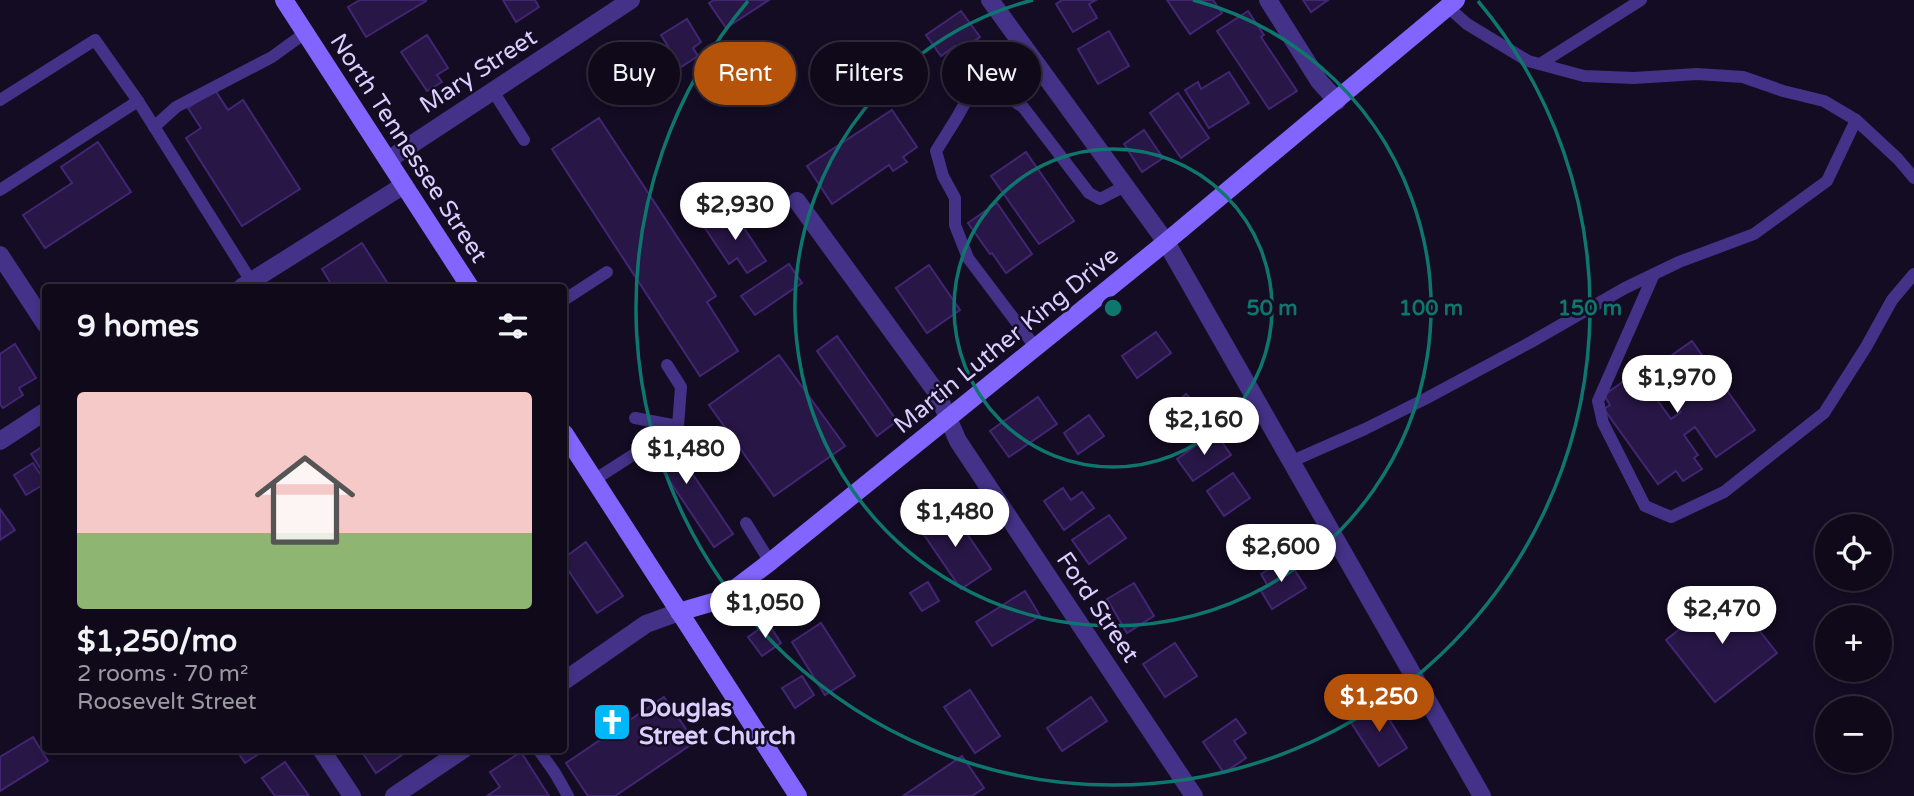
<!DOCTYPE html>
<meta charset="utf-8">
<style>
body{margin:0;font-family:"Varela Round",sans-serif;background:#1d1727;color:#f1f3f6;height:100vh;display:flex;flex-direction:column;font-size:26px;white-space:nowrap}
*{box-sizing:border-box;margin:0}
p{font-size:23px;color:#9b9aa2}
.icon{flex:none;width:38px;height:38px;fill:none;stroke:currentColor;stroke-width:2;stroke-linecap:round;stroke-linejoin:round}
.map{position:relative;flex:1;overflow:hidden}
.drawer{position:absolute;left:42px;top:284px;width:525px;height:469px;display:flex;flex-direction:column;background:#0f091a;border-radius:7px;box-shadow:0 4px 10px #0003,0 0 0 2px #2f2a39}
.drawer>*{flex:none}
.banner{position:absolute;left:588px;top:42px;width:665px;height:63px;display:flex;gap:14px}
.controls{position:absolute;left:1815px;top:514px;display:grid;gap:14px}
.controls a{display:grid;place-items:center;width:77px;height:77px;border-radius:50%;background:#0f091a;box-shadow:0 4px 10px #0003,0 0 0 2px #2f2a39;font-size:35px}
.price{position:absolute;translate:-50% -60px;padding:0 16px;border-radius:24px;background:#fff;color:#222;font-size:23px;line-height:46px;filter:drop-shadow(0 2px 4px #0008)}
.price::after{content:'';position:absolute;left:50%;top:42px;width:21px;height:16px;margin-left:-10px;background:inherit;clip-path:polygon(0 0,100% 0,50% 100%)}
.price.on{background:#b45309;color:#fff}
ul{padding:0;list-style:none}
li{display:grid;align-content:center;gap:14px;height:371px;padding:0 35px}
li+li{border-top:2px solid #2f2a39}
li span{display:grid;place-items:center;height:217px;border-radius:7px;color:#555}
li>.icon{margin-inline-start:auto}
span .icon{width:126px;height:126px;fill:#fffc;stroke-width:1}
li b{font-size:30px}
h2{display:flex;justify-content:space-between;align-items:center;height:84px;padding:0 35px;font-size:30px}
.pill{padding:0 24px;border-radius:32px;background:#0f091a;box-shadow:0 4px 10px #0003,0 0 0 2px #2f2a39;font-size:24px;line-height:63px}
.pill.on{background:#b45309;color:#fff}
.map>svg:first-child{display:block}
.building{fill:#281646;stroke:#422674;stroke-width:2}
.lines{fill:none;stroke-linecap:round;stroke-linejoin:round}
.lane{stroke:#433287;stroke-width:12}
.street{stroke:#433287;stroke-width:18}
.secondary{stroke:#8265ff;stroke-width:18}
.ring{fill:none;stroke:#0f766e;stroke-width:3.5}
.labels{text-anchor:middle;stroke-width:5;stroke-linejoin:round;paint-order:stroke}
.street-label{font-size:24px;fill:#dcceff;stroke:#140c23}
.poi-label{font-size:24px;font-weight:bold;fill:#dcceff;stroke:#140c23;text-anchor:start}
.centre{fill:#0f766e;stroke:#140c23;stroke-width:3.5}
.ring-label{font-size:21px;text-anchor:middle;font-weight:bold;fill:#0f766e;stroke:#140c23;stroke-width:5;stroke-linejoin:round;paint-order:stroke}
</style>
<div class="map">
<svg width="1914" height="796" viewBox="0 0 1914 796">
<rect width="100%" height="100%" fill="#140c23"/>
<g class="building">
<polygon points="360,0 426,0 426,1 366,37 348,7"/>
<polygon points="503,0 535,0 539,7 516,22"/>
<polygon points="714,0 769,0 726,28 709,3"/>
<polygon points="1062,0 1096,0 1089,4 1097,18 1073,32 1056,4"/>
<polygon points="1167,0 1213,0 1222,13 1190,34"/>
<polygon points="1303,0 1328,0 1311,12"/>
<polygon points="961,11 980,37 959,52 955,46 941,56 926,35"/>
<polygon points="1248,11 1264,35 1261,37 1297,91 1269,109 1217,31"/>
<polygon points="687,19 701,42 693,48 698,56 681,67 661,35"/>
<polygon points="1109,31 1129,66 1098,84 1078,49"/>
<polygon points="427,35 448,68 437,75 442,82 427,91 401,52"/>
<polygon points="1229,72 1249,103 1209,128 1185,90 1198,82 1201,89"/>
<polygon points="215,90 228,110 243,100 300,189 242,226 186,138 201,128 188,108"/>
<polygon points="1178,93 1209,138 1181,158 1150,113"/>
<polygon points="892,110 917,147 903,157 907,162 893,171 889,165 832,204 807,166"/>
<polygon points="599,118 716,296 707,302 738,351 700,376 552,149"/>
<polygon points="1144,130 1163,158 1142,172 1124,144"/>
<polygon points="98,142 131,192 45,248 23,215 72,183 61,167"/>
<polygon points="1026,152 1074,221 1039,244 991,176"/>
<polygon points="997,203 1032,254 1006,273 992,253 990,254 968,223"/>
<polygon points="732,210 766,261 747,273 737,258 729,264 705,228"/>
<polygon points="362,243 390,287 333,287 322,269"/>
<polygon points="789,264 802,283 755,315 741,296"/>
<polygon points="929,265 960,310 927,333 896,288"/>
<polygon points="1156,332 1171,353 1137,378 1122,356"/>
<polygon points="837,336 897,421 877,436 817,351"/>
<polygon points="1692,341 1755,430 1716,457 1695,427 1684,435 1698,455 1694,458 1702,469 1683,481 1676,471 1658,484 1604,409 1610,405 1604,395 1637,372 1671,419 1681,412 1651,370"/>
<polygon points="15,344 36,378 19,388 23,395 3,408 0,404 0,354"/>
<polygon points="779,355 845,446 774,496 709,405"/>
<polygon points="1186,394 1205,414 1180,436 1162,416"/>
<polygon points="1038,397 1057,424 1009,457 990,431"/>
<polygon points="1089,415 1104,436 1078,454 1064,433"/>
<polygon points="659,424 733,534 714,547 640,437"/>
<polygon points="1215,432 1231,455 1193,481 1177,459"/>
<polygon points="46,444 46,477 31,454"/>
<polygon points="33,463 46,483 26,495 14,475"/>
<polygon points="1233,473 1250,498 1224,516 1207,491"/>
<polygon points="1063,488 1071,500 1082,492 1094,508 1064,530 1044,501"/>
<polygon points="0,509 15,530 0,540"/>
<polygon points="950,509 991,569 961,589 920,529"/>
<polygon points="1109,515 1126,538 1089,564 1072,540"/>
<polygon points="586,542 623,596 597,613 564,564 564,558"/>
<polygon points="1287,558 1306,588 1272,609 1261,591 1268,586 1261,574"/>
<polygon points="928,582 939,601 922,611 910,593"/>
<polygon points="1134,583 1154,616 1127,633 1107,599"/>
<polygon points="1025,591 1040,616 992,646 976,622"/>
<polygon points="1728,591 1777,653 1715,702 1666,640"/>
<polygon points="768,623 781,643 762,656 748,637"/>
<polygon points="821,623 855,676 825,695 792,642"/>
<polygon points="1175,643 1197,676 1165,697 1143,664"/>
<polygon points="802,676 814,695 795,708 782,688"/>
<polygon points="970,690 1000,736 975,753 944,707"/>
<polygon points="664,697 695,742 615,796 588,796 566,763"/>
<polygon points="1091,697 1107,721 1062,751 1047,728"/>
<polygon points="1379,703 1407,748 1379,766 1350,721"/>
<polygon points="1236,719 1246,733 1234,741 1246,758 1224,773 1203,742"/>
<polygon points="33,737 48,761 0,791 0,757"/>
<polygon points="236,749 266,749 245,763"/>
<polygon points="360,749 398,749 402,755 376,773"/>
<polygon points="521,752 549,796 487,796 500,787 490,772"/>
<polygon points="962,756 984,788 972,796 903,796"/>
<polygon points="285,762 309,796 275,796 262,778"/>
</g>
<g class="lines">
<g class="lane">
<polyline points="1448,7 1467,24 1528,61 1584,76 1634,78 1697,74 1743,77 1783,91 1824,101 1856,120 1898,159 1914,178"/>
<polyline points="1023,45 981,75 956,119 936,151 943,176 955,198 955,225 968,258 1036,348"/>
<polyline points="1540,64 1641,0"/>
<polyline points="973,90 990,98 1012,100 1023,107 1089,193 1100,199 1125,186"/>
<polyline points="493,91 524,140"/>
<polyline points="0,100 95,40 138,101 251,281"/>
<polyline points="154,127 176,107 272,57 305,33"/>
<polyline points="0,190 138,101"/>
<polyline points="1654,274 1598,401 1603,423 1645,506 1671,517 1724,492 1824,413 1866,347 1892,300 1914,274"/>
<polyline points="564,300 607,272"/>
<polyline points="667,365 681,387 678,426"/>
<polyline points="635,418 678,426"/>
<polyline points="1290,462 1365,429 1425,399 1531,342 1625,288 1679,262 1754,234 1827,181 1856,120"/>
<polyline points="594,480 678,426"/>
<polyline points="746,523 770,562"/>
<polyline points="538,749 555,773 568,796"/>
</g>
<g class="street">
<polyline points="990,0 1166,242 1482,796"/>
<polyline points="1268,0 1319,81 1337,101"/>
<polyline points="388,160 631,0"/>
<polyline points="797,201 937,393 958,441 1194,796"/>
<polyline points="0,255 46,325"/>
<polyline points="242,287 404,185"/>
<polyline points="0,441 46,411"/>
<polyline points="564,681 646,624 679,612"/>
<polyline points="321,749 352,796"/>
<polyline points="394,796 464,749"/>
</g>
<g class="secondary">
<polyline points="284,0 470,287"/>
<polyline points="564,433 798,796"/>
<polyline points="679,612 720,600 770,562 1166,242 1456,0"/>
</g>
</g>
<g class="ring">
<circle cx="1113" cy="308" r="159"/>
<path d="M1193 0A318 318 0 1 1 1033 0"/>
<path d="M1478 1A477 477 0 1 1 748 1"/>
</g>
<defs>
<symbol id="church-square" viewBox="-11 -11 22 22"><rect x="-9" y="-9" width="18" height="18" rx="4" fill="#00b8f9" stroke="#140c23"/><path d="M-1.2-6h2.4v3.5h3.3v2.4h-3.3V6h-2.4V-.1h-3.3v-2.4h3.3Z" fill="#fff"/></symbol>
</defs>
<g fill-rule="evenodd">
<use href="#church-square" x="590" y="700" width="44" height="44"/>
</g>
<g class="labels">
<g class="street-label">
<text transform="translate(478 71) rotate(-33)" y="8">Mary Street</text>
<text transform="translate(409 148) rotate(57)" y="8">North Tennessee Street</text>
<text transform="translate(1006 340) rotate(-39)" y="8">Martin Luther King Drive</text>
<text transform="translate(1098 607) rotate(56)" y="8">Ford Street</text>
</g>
<g class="poi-label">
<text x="639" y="716">Douglas<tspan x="639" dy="28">Street Church</tspan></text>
</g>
</g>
<circle cx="1113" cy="308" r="10" class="centre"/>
<g class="ring-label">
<text x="1272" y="315">50 m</text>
<text x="1431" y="315">100 m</text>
<text x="1590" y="315">150 m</text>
</g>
</svg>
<div class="controls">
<a><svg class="icon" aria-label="locate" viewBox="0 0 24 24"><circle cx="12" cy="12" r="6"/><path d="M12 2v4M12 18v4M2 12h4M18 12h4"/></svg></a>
<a>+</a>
<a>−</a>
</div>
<b class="price" style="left:735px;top:242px">$2,930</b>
<b class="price" style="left:1677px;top:415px">$1,970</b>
<b class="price" style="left:1204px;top:457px">$2,160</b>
<b class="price" style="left:686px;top:486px">$1,480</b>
<b class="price" style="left:955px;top:549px">$1,480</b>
<b class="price" style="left:1281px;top:584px">$2,600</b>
<b class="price" style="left:765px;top:640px">$1,050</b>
<b class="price" style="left:1722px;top:646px">$2,470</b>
<b class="price on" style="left:1379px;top:734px">$1,250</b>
<div class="banner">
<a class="pill">Buy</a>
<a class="pill on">Rent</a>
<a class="pill">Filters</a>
<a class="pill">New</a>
</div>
<section class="drawer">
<h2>9 homes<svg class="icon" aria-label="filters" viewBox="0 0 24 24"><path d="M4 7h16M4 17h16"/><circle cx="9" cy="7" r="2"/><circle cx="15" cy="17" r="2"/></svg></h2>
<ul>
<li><span style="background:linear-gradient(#f6c9c9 65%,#8fb573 0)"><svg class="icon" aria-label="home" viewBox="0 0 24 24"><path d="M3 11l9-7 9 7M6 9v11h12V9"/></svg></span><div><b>$1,250/mo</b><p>2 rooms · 70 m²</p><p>Roosevelt Street</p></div></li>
</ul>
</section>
</div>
